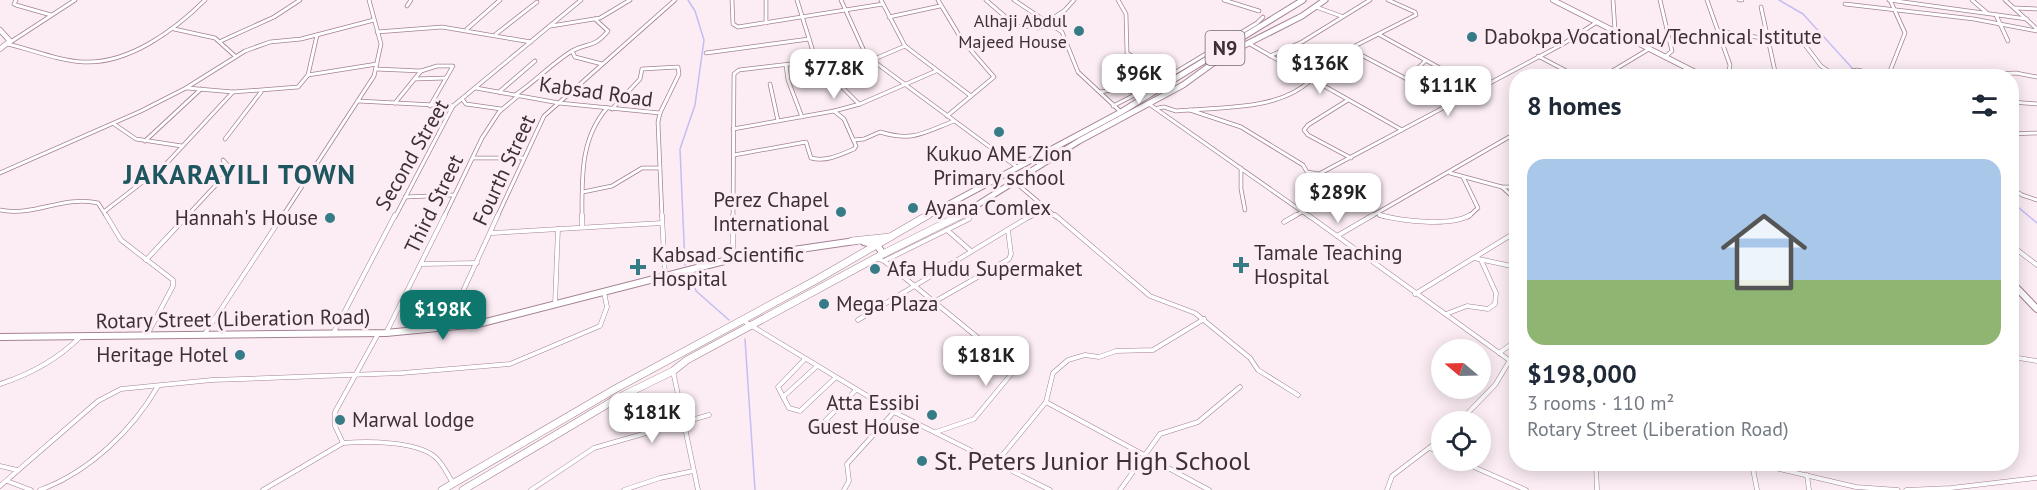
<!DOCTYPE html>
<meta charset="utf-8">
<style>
body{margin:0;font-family:"PT Sans",sans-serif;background:#f6f6f7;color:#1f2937;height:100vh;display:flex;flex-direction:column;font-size:22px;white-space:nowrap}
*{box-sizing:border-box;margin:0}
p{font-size:20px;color:#747a83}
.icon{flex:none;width:33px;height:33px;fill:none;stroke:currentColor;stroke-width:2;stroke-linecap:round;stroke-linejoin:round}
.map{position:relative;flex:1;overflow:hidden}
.side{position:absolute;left:1509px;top:69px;width:510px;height:402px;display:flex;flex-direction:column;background:#fff;border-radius:24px;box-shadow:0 3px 15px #0003}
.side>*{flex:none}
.needle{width:39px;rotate:289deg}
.buttons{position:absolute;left:1431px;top:339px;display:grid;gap:12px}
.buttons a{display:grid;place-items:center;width:60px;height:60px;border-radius:50%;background:#fff;box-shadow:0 3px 15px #0003;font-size:30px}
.price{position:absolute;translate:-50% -51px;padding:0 14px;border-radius:12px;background:#fff;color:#222;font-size:20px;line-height:39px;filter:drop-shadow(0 2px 3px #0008)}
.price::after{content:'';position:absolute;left:50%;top:36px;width:18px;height:14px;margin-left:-9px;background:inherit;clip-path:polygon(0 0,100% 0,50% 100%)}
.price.current{background:#0f766e;color:#fff}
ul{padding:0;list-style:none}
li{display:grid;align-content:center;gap:12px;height:318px;padding:0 18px}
li span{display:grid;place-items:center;height:186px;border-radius:18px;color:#555}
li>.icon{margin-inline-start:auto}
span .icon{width:108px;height:108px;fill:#fffc;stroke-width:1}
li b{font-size:26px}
h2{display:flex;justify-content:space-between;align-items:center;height:72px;padding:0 18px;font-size:26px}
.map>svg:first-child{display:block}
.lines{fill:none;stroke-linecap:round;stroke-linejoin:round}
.stream{stroke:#c4bdf2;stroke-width:1.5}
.street-far1-casing{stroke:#a48193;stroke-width:4.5}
.street-casing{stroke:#a48193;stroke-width:5}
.secondary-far1-casing{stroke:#a48193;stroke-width:6}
.secondary-casing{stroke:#a48193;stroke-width:8}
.highway-far1-casing{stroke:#a48193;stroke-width:7}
.highway-casing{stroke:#a48193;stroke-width:8}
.street-far1{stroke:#fff;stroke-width:3}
.street{stroke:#fff;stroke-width:4}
.secondary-far1{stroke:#fff;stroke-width:4.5}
.secondary{stroke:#fff;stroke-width:6}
.highway-far1{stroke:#fff;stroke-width:5}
.highway{stroke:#fff;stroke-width:7}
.poi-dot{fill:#357c87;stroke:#fcedf5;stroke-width:2}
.labels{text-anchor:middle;stroke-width:6;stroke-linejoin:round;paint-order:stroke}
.far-poi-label{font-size:18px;fill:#3d2f36;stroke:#fcedf5;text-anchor:end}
.shield{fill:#fcedf5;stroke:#76686f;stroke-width:1.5}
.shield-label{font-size:20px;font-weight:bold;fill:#3d2f36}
.poi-label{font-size:21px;fill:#3d2f36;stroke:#fcedf5;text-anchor:start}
.street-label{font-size:21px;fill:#3d2f36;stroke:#fcedf5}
.near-poi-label{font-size:26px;fill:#3d2f36;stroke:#fcedf5;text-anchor:start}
.district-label{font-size:27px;font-weight:bold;letter-spacing:1.5px;fill:#1d565f;stroke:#fcedf5}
</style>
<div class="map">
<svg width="2037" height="490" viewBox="0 0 2037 490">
<rect width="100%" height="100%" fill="#fcedf5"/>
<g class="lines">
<g class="stream">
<polyline points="1779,0 1803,14 1853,69"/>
<polyline points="1857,72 1863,76"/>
<polyline points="2012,202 2037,223"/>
<polyline points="685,265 680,149 695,105 704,40 695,11 688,0"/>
<polyline points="693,281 696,291 729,320"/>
<polyline points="745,339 755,490"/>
</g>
<defs>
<g id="street-far1">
<polyline points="16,0 14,4 16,5 51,15"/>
<polyline points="732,0 733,24 738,27 883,4"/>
<polyline points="766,0 766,23"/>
<polyline points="797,0 816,61 859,104"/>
<polyline points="841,0 865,53 872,60 1017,167"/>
<polyline points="938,0 962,40 994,77 947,116"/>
<polyline points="986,0 1016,26 1054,27"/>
<polyline points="1014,0 1062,32 1078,72 1121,112"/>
<polyline points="1118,0 1126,14 1127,53 1166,78"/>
<polyline points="1224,0 1259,11"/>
<polyline points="1613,0 1615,30"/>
<polyline points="1660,0 1672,51 1666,56"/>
<polyline points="1707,0 1730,65 1729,71 1724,76"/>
<polyline points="1739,0 1742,0"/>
<polyline points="1889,0 2027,19"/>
<polyline points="1972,0 1986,12"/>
<polyline points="2005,0 2037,29"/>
<polyline points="1845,4 1974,19 2037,31"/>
<polyline points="407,6 411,0"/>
<polyline points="1316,7 1341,16"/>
<polyline points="1761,7 1776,76"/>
<polyline points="2015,8 2037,9"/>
<polyline points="1996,15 2008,41"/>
<polyline points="889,17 940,6"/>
<polyline points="551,26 600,18 630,0"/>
<polyline points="1038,28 1065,10 1074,0"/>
<polyline points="174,29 215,38 235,56"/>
<polyline points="467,29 500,0"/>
<polyline points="1719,31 1805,45 1821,66 1833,74"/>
<polyline points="377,32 442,27 531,42"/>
<polyline points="496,34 537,2"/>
<polyline points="1380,35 1478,89"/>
<polyline points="221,41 274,17 300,0"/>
<polyline points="9,43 75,0"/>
<polyline points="1248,43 1402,130"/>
<path d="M8 44C33 50 59 61 84 62 129 64 175 30 205 0"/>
<polyline points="905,46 971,96"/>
<polyline points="1350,49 1452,103"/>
<polyline points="572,51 575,57 602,64"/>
<polyline points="706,53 809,39"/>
<polyline points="1270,56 1302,42 1370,0"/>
<polyline points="1538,56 1576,76"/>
<polyline points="872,60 905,46 881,0"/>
<polyline points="786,65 788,80 802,117"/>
<polyline points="376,69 421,71 395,103"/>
<polyline points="421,71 437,66 453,66 430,106"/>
<polyline points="308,75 377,64"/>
<polyline points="1305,75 1347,50 1416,15 1415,12 1388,0"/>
<polyline points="1604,76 1649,49"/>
<polyline points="1682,76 1691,70"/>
<polyline points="1825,76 1857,70 1886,76"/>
<polyline points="1888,76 1905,33 1890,0"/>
<polyline points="1946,76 2016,73 2037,77"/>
<polyline points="1408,78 1425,61"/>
<polyline points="415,79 446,78"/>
<polyline points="770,84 778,121"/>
<polyline points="187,88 233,92 298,87 308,75 317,35"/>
<polyline points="476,88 559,103 660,113 658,122 662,217"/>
<polyline points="499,92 535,61"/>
<polyline points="1100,92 1119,89 1139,93"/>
<path d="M515 95C535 82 552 63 572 51 588 42 593 49 608 31L595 19"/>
<polyline points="462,99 466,104 501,109"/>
<polyline points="1348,100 1308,125 1304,130 1308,135 1351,158"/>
<polyline points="358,101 453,106"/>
<polyline points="2012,102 2037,104"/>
<polyline points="1149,104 1310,217"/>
<polyline points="1113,106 1156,84 1257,23 1263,17"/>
<path d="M1158 108 1164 107 1176 111C1220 107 1280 111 1312 79"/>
<polyline points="612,109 640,79 642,69 678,67 679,74 660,113"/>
<polyline points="1190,110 1241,127 1303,165 1307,172 1319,174 1563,44 1597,22"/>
<polyline points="114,124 136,139 182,146"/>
<polyline points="733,129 834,111 860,104 936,71"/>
<polyline points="2012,134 2037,133"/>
<polyline points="225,139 261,92"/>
<path d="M854 140 864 139 880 132C913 142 923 133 954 121"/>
<polyline points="145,141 201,89"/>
<path d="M734 155 806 142 811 158C826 162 840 155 854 149L856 146 844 119 834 111"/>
<polyline points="474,158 524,158"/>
<polyline points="1241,168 1241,189 1245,210"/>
<polyline points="0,173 141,111 186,88 245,51 270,42 301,39 374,20"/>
<polyline points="1450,173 1502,187 1516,187"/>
<polyline points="1463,177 1478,208 1468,217"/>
<polyline points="1015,182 1056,217"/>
<polyline points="1502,187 1516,200"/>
<polyline points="2012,188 2022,195 2037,200"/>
<polyline points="583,192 612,186 642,168 660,168"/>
<polyline points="405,197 453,195"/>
<path d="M0 210C34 217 64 195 98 203L107 217"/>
<polyline points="105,211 166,164 233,92"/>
<polyline points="1379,215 1386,217"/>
<polyline points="186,217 228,172 230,168 223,160"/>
<polyline points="282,217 374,76 381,44 369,0"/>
<polyline points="395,217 453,106 581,0"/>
<polyline points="444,217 482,138 499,112 518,96"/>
<polyline points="497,217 544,116 675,0"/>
<path d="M582 217C582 178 580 139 607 108"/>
<polyline points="733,217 734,74 739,70 816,61"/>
<polyline points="1030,217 1046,207"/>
<polyline points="1293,217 1302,212"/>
<polyline points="1370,217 1516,133"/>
</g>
<g id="street">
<polyline points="106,215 121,240 173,280 173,286 147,335"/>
<polyline points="662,215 665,276"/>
<polyline points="1055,215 1150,296 1195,313 1250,358 1258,370 1298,395"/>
<polyline points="1308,215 1516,365"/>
<path d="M1380 215C1402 221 1450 227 1470 215"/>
<polyline points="1284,222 1296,215"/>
<polyline points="582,227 582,215"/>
<polyline points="947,230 971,251"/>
<polyline points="492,233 662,223"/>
<polyline points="1337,236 1373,215"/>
<polyline points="2012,246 2037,265"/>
<polyline points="733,258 733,215"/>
<polyline points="876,258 884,261 998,354 1016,364 1013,372 974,419 936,432"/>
<polyline points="1474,258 1516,267"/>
<polyline points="146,260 188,215"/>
<polyline points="884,261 969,219"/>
<polyline points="422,264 477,263"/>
<polyline points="1415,294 1516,232"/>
<polyline points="934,302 1009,259 1011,254 1008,231"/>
<polyline points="555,304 558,229"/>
<polyline points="1446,314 1467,306 1488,309 1495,304 1496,293 1481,260"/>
<polyline points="742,320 894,412 1050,490"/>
<polyline points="858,320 1032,215"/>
<polyline points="446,328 498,215"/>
<polyline points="334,332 395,215"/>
<polyline points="386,333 445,215"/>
<polyline points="204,335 283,215"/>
<polyline points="1499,353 1516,341"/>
<polyline points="2012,357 2037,361"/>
<polyline points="805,359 778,387 789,408 800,411 835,378"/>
<polyline points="673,371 698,490"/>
<path d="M0 384C31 374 57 360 80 337"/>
<polyline points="783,397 816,367"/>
<polyline points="1046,402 1209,490"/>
<polyline points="1459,422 1495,385 1510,360"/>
<polyline points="818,433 821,425 856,390"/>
<path d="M343 443C367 441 414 441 434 456 443 463 447 474 453 483"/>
<polyline points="1429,448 1442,453"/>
<polyline points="1458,460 1526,490"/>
<polyline points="996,463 1046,402 1053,373 1068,360 1085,355 1099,357 1116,351 1153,350 1204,319"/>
<polyline points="1596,464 1597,490"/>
<polyline points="1752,464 1757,490"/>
<polyline points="1758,464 1856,487 1898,490"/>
<polyline points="0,466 17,470"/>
<polyline points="1807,475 1809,490"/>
<polyline points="7,481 31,490"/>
<polyline points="0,486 98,401 121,389 212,380 402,373 510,364 600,326 607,307 604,292"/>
<path d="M40 490C89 472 132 431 158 386"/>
<polyline points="263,490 343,443 335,426 335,412 378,334"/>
<polyline points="531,490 594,448 709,415"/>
<polyline points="624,490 660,478 693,471"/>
<polyline points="844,490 849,481 847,464 894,412"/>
<polyline points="1120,490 1160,434 1198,422 1240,387"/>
<polyline points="1387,490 1392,476 1442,438"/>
<polyline points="1906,490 1951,488 2037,478"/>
</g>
<g id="secondary-far1">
<polyline points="1553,0 1703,76"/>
<polyline points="0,30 10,41 0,49"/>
</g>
<g id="secondary">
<polyline points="864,242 877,245 883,254"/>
<polyline points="2012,283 2037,309"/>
<polyline points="0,337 386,333 478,324 732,259 855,241"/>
</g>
<g id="highway-far1">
<polyline points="925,217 1121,112 1303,0"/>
<polyline points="958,217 1079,141 1183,85 1223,56 1302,16 1325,0"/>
</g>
<g id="highway">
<polyline points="852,241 890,237"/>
<polyline points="442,490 615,389 816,280 928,215"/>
<polyline points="463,490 616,399 673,371 687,360 883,254 961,215"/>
</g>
</defs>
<use href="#street-far1" class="street-far1-casing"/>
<use href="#street" class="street-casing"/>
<use href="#secondary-far1" class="secondary-far1-casing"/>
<use href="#secondary" class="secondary-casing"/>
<use href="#highway-far1" class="highway-far1-casing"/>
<use href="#highway" class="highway-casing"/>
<use href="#street-far1" class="street-far1"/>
<use href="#street" class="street"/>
<use href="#secondary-far1" class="secondary-far1"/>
<use href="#secondary" class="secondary"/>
<use href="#highway-far1" class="highway-far1"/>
<use href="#highway" class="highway"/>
</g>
<g class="poi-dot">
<circle cx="1079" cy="31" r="6"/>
<circle cx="1472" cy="37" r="6"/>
<circle cx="999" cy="132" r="6"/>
<circle cx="913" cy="208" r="6"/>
<circle cx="841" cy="212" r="6"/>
<circle cx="330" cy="218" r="6"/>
<path d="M1238 256h6v6h6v6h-6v6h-6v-6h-6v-6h6z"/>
<path d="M635 258h6v6h6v6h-6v6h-6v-6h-6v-6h6z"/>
<circle cx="875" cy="269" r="6"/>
<circle cx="824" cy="304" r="6"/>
<circle cx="240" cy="355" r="6"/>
<circle cx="932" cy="415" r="6"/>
<circle cx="340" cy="420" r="6"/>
<circle cx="922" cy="461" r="6"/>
</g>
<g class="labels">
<g class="far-poi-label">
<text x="1067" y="27">Alhaji Abdul<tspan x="1067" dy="21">Majeed House</tspan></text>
</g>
<rect class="shield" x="1205.5" y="31" width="39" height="34" rx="4.5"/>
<g class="shield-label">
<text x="1225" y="55">N9</text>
</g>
<g class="poi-label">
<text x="1484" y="44">Dabokpa Vocational/Technical Istitute</text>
<text x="999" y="161" text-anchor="middle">Kukuo AME Zion<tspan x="999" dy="24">Primary school</tspan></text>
<text x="829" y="207" text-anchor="end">Perez Chapel<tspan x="829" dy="24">International</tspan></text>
<text x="925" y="215">Ayana Comlex</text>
<text x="318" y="225" text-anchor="end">Hannah's House</text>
<text x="1254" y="260">Tamale Teaching<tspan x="1254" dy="24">Hospital</tspan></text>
<text x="652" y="262">Kabsad Scientific<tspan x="652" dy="24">Hospital</tspan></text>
<text x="887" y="276">Afa Hudu Supermaket</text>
<text x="836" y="311">Mega Plaza</text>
<text x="228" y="362" text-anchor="end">Heritage Hotel</text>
<text x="920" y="410" text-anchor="end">Atta Essibi<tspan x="920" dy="24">Guest House</tspan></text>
<text x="352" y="427">Marwal lodge</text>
</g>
<g class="street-label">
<text transform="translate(596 92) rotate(8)" y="7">Kabsad Road</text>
<text transform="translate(412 155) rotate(-60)" y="7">Second Street</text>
<text transform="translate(504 170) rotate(-65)" y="7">Fourth Street</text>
<text transform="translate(434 204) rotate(-64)" y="7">Third Street</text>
<text transform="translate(233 319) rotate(-1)" y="7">Rotary Street (Liberation Road)</text>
</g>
<g class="near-poi-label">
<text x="934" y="470">St. Peters Junior High School</text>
</g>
<g class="district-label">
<text x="240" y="184">JAKARAYILI TOWN</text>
</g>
</g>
</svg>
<div class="buttons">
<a><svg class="needle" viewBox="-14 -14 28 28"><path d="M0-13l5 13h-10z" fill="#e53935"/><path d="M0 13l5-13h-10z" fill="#747a83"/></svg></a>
<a><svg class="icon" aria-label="locate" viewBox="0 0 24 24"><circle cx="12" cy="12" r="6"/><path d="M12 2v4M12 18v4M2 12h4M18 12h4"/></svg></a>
</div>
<b class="price" style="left:1320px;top:95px">$136K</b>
<b class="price" style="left:834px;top:100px">$77.8K</b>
<b class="price" style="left:1139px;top:105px">$96K</b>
<b class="price" style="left:1448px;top:117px">$111K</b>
<b class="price" style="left:1338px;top:224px">$289K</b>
<b class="price current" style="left:443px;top:341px">$198K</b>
<b class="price" style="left:986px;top:387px">$181K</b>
<b class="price" style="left:652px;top:444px">$181K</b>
<section class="side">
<h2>8 homes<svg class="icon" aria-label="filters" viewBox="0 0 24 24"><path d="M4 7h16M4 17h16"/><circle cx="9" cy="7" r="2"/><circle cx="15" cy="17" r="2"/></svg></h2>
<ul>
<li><span style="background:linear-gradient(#a9c7e8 65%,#8fb573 0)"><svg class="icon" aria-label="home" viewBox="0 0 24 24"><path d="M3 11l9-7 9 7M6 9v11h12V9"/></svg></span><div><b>$198,000</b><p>3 rooms · 110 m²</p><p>Rotary Street (Liberation Road)</p></div></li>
</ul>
</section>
</div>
